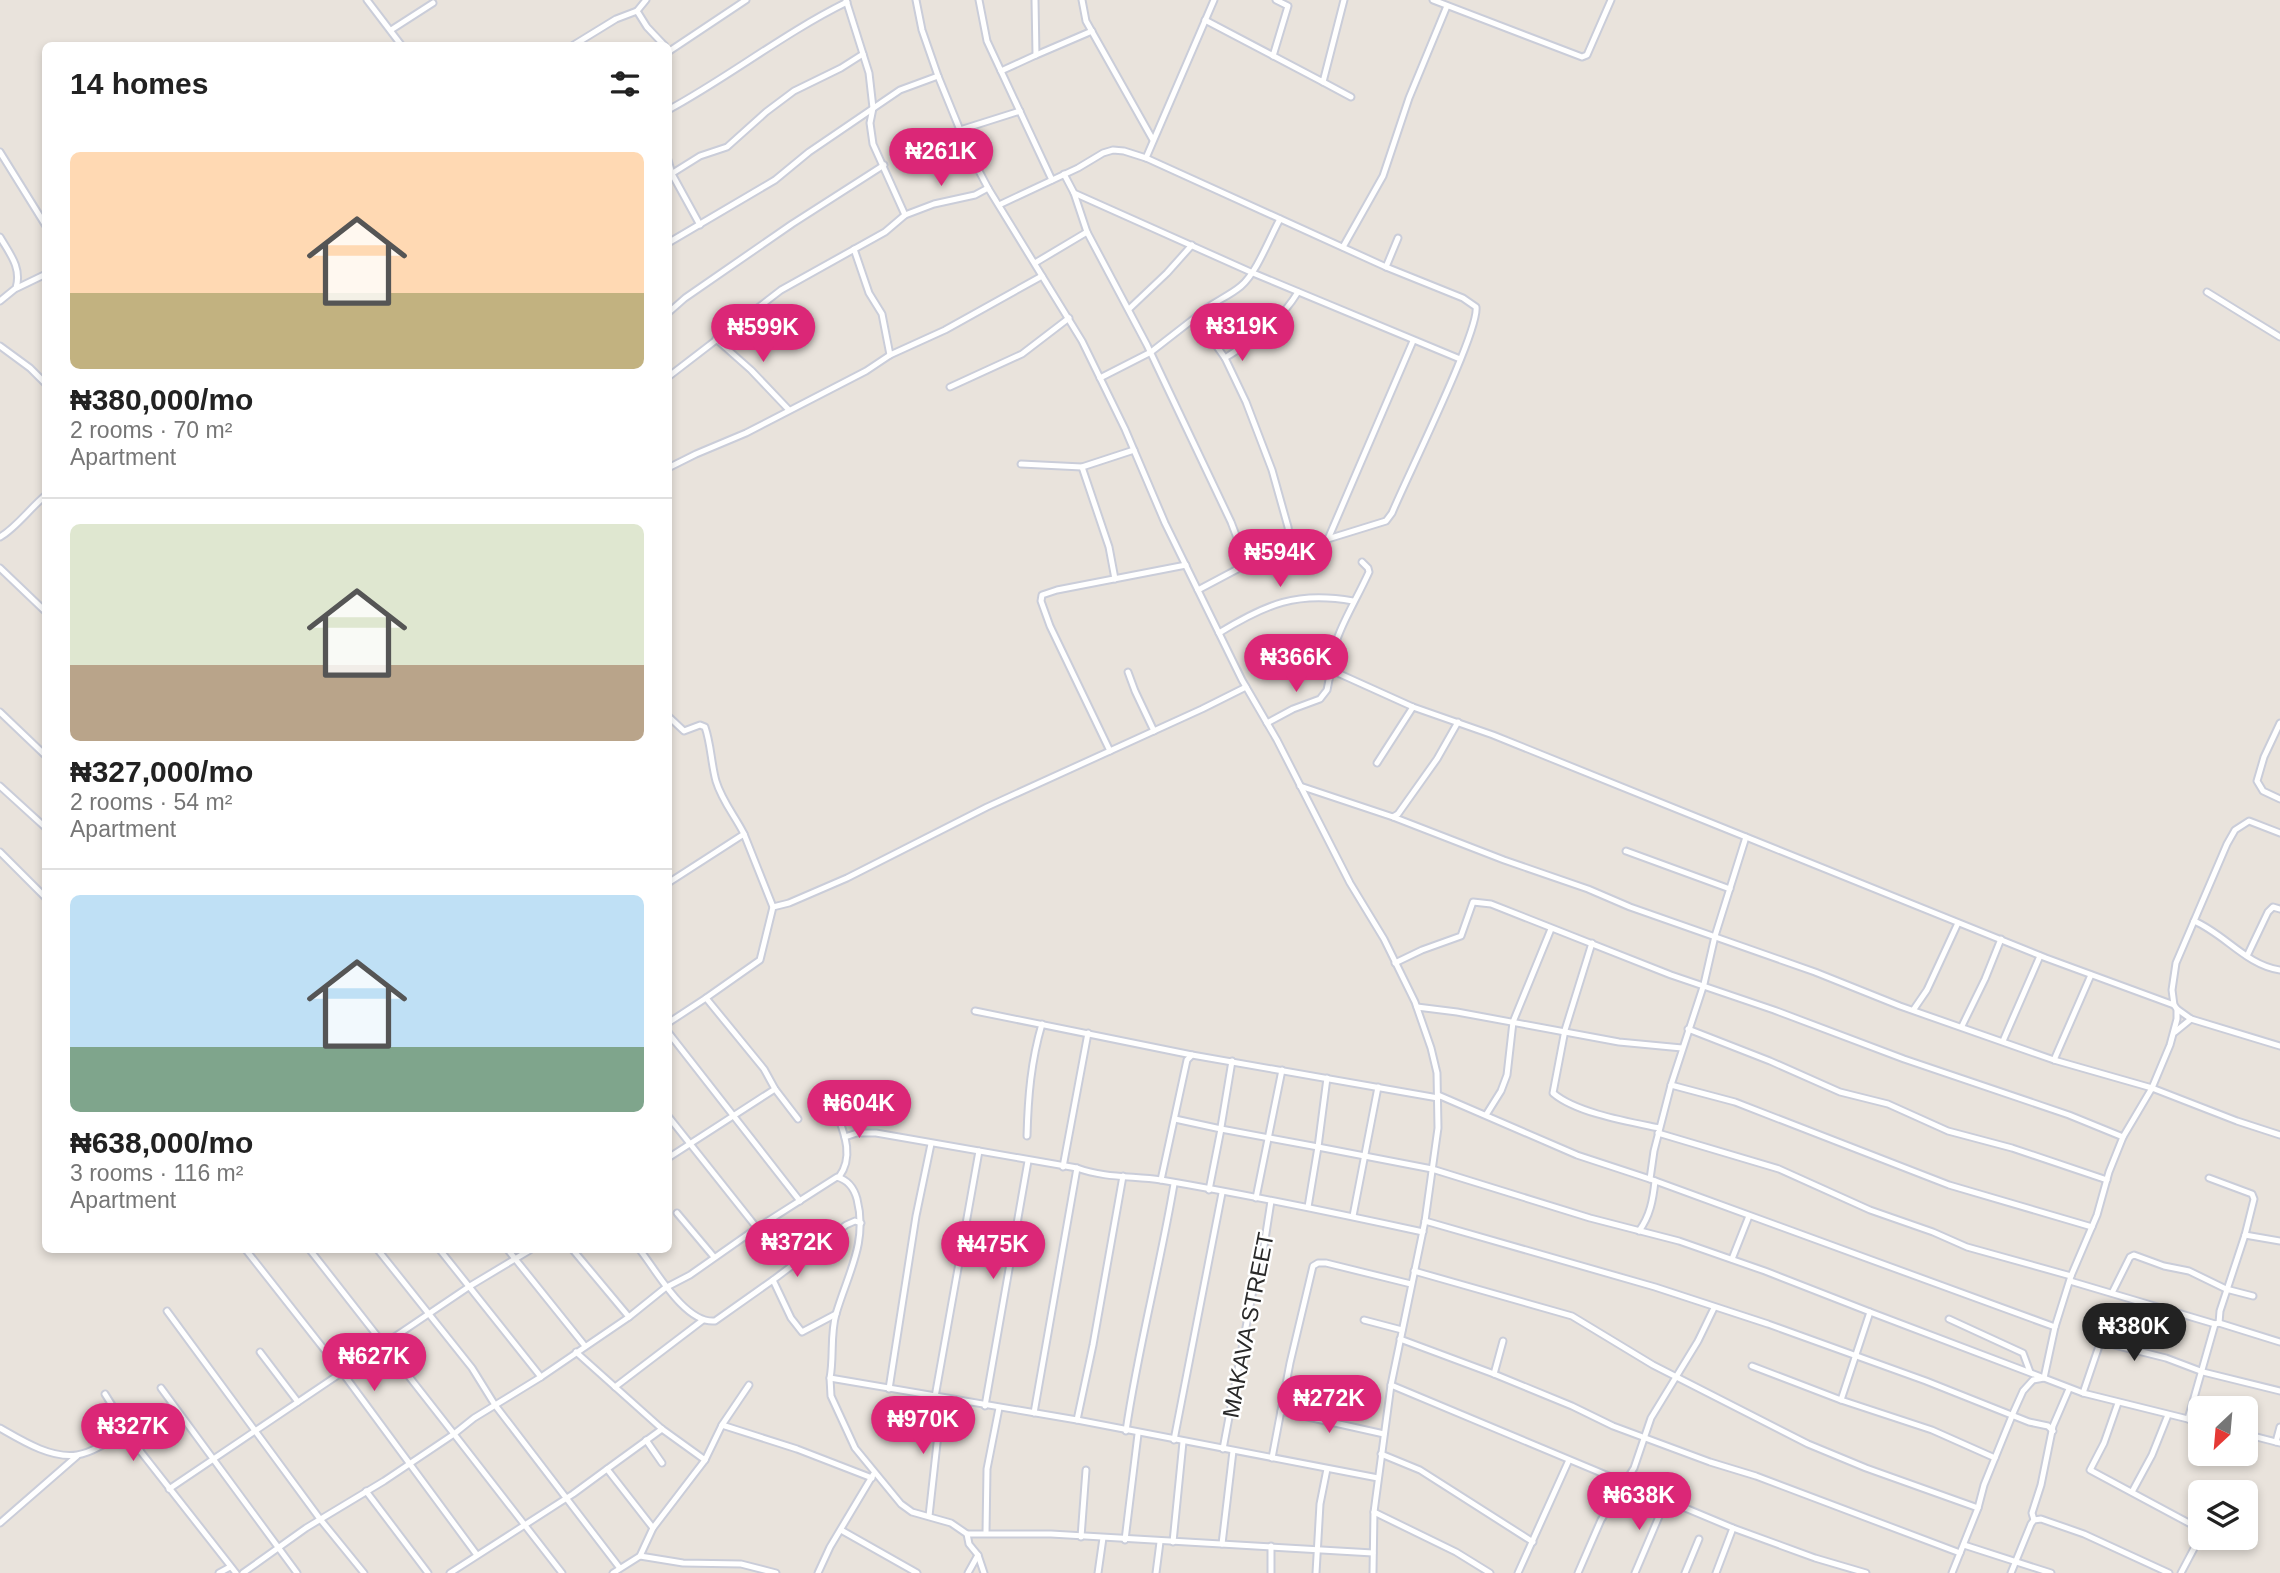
<!DOCTYPE html>
<meta charset="utf-8">
<style>
body{margin:0;font-family:Arial,sans-serif;background:#f2f2f2;color:#222;height:100vh;display:flex;flex-direction:column;font-size:26px;white-space:nowrap}
*{box-sizing:border-box;margin:0}
p{font-size:23px;color:#767676}
.icon{flex:none;width:38px;height:38px;fill:none;stroke:currentColor;stroke-width:2;stroke-linecap:round;stroke-linejoin:round}
.map{position:relative;flex:1;overflow:hidden}
.drawer{position:absolute;left:42px;top:42px;width:630px;height:1211px;display:flex;flex-direction:column;background:#fff;border-radius:10px;box-shadow:0 4px 10px #0003}
.drawer>*{flex:none}
.needle{width:46px;rotate:206deg}
.controls{position:absolute;left:2188px;top:1396px;display:grid;gap:14px}
.controls a{display:grid;place-items:center;width:70px;height:70px;border-radius:10px;background:#fff;box-shadow:0 4px 10px #0003;font-size:35px}
.price{position:absolute;translate:-50% -60px;padding:0 16px;border-radius:24px;background:#db2777;color:#fff;font-size:23px;line-height:46px;filter:drop-shadow(0 2px 4px #0008)}
.price::after{content:'';position:absolute;left:50%;top:42px;width:21px;height:16px;margin-left:-10px;background:inherit;clip-path:polygon(0 0,100% 0,50% 100%)}
.price.selected{background:#222;color:#fff}
ul{padding:0;list-style:none}
li{display:grid;align-content:center;gap:14px;height:371px;padding:0 28px}
li+li{border-top:2px solid #e0e0e0}
li span{display:grid;place-items:center;height:217px;border-radius:10px;color:#555}
li>.icon{margin-inline-start:auto}
span .icon{width:126px;height:126px;fill:#fffc;stroke-width:1}
li b{font-size:30px}
h2{display:flex;justify-content:space-between;align-items:center;height:84px;padding:0 28px;font-size:30px}
.map>svg:first-child{display:block}
.lines{fill:none;stroke-linecap:round;stroke-linejoin:round}
.street-casing{stroke:#cacdd9;stroke-width:9}
.street{stroke:#fff;stroke-width:5}
.labels{text-anchor:middle;stroke-width:5;stroke-linejoin:round;paint-order:stroke}
.street-label{font-size:23px;fill:#292929;stroke:#fff}
</style>
<div class="map">
<svg width="2280" height="1573" viewBox="0 0 2280 1573">
<rect width="100%" height="100%" fill="#e9e3dc"/>
<g class="lines">
<defs>
<g id="street">
<polyline points="367,0 402,46"/>
<polyline points="846,0 869,73 873,108 870,123 873,144 905,215"/>
<polyline points="916,0 922,30 938,76 969,152 988,188 1082,341 1125,429 1165,523 1242,680 1277,740 1350,883 1384,939 1415,1002 1431,1048 1437,1073 1438,1128 1425,1221 1391,1385 1374,1512 1373,1573"/>
<polyline points="979,0 987,41 1052,180"/>
<polyline points="1082,0 1086,21 1153,140"/>
<polyline points="1433,0 1582,57 1587,55 1611,0"/>
<polyline points="637,11 646,0"/>
<polyline points="1205,20 1323,82 1344,0"/>
<polyline points="391,30 433,3"/>
<polyline points="572,46 616,19 637,11 647,27 665,46"/>
<polyline points="668,52 746,0"/>
<polyline points="1036,55 1092,31"/>
<polyline points="1273,56 1288,6 1276,0"/>
<polyline points="1001,71 1036,55 1035,0"/>
<polyline points="1323,82 1351,97"/>
<path d="M668 110C729 77 784 33 847 2"/>
<polyline points="960,130 1020,111"/>
<polyline points="0,152 46,226"/>
<polyline points="1146,158 1214,0"/>
<polyline points="668,160 672,174 700,225"/>
<polyline points="1064,174 1074,193 1253,273 1460,359"/>
<polyline points="668,176 700,156 727,147 766,112 794,91 841,68 863,54"/>
<polyline points="1074,193 1087,232 1147,345 1231,522 1247,564"/>
<path d="M999 205 1078 168 1103 153 1113 150 1124 151 1146 158 1386 267 1463 298 1476 307C1480 330 1405 481 1392 513L1386 521 1247 564 1198 590"/>
<path d="M0 237C10 254 22 268 16 288L0 301"/>
<polyline points="668,243 775,180 809,152 900,90 938,76"/>
<polyline points="1343,247 1383,176 1409,98 1447,6"/>
<polyline points="854,249 869,293 882,314 890,355"/>
<polyline points="1035,263 1087,232"/>
<polyline points="1386,267 1398,238"/>
<polyline points="17,288 46,274"/>
<polyline points="2207,292 2280,337"/>
<polyline points="1129,309 1167,273 1192,245"/>
<polyline points="668,313 685,298 792,224 884,165"/>
<path d="M1196 317C1209 303 1227 298 1241 286 1257 272 1269 239 1280 219"/>
<polyline points="716,339 751,370 789,410"/>
<polyline points="0,346 30,368 46,384"/>
<path d="M1225 358C1255 339 1279 323 1298 292"/>
<polyline points="668,377 781,290 885,232 905,215 934,204 975,195 988,188"/>
<polyline points="1100,378 1151,352 1196,317 1225,358 1246,402 1272,470 1288,527 1292,551"/>
<polyline points="950,387 1022,354 1069,318"/>
<polyline points="1021,464 1082,467 1134,450"/>
<polyline points="1082,467 1109,547 1115,579"/>
<polyline points="668,468 696,454 746,433 866,371 890,355 945,330 1042,276"/>
<path d="M0 537C16 528 30 508 46 495"/>
<polyline points="1328,539 1413,341"/>
<path d="M1362 562 1368 568 1369 572C1355 603 1336 631 1329 666L1331 670 1413 707 1493 735 1746 837 1715 936 1704 984 1671 1085 1654 1151 1650 1179 2055 1327"/>
<polyline points="0,568 46,612"/>
<path d="M1219 633C1266 604 1297 591 1353 601"/>
<polyline points="1297,647 1335,645"/>
<polyline points="1128,672 1135,691 1154,731"/>
<polyline points="0,712 46,756"/>
<path d="M668 716 684 731 700 725 705 727C711 744 711 763 716 781 722 801 735 816 744 834"/>
<polyline points="1267,723 1293,709 1320,699 1327,690 1331,670"/>
<polyline points="2280,723 2264,757 2257,781 2263,791 2280,799"/>
<polyline points="1110,751 1050,626 1041,601 1042,595 1057,590 1186,565"/>
<polyline points="1377,763 1413,707"/>
<polyline points="0,786 46,828"/>
<polyline points="1300,786 1393,817 1398,814 1437,759 1458,722"/>
<polyline points="1393,817 1504,860 1588,889 1630,907 1815,972 1900,1006 2054,1060 2152,1088 2170,1045 2177,1019 2177,1009 2174,1005 2172,990 2176,963 2227,844 2235,830 2249,821 2280,833"/>
<polyline points="1746,837 2046,958 2174,1005"/>
<polyline points="1626,851 1730,889"/>
<polyline points="0,852 46,898"/>
<polyline points="668,883 744,834 773,907"/>
<path d="M2194 921C2225 934 2246 965 2280 970"/>
<path d="M1592 943 1565 1030 1553 1093C1576 1113 1630 1122 1659 1128"/>
<polyline points="2247,956 2268,912 2273,907 2280,909"/>
<polyline points="1395,963 1422,950 1461,936 1473,902 1491,904 1671,975 1774,1010 1904,1059 2069,1115 2123,1137"/>
<polyline points="706,998 760,960 773,907 789,903 847,878 987,807 1202,709 1246,687"/>
<polyline points="1417,1007 1457,1012 1619,1042 1682,1048"/>
<polyline points="1914,1009 1927,990 1958,923"/>
<polyline points="2177,1009 2191,1019 2280,1046"/>
<polyline points="975,1011 1192,1055"/>
<polyline points="668,1023 706,998 764,1069 775,1089 798,1119"/>
<polyline points="1962,1026 1985,979 2001,939"/>
<polyline points="1688,1029 1770,1061 1840,1092 1888,1104 1948,1131 2012,1148 2107,1180"/>
<polyline points="668,1032 800,1201"/>
<polyline points="2175,1032 2191,1019"/>
<polyline points="2003,1041 2040,956"/>
<polyline points="2054,1060 2091,975"/>
<polyline points="1671,1085 1735,1102 1949,1185 2092,1227"/>
<polyline points="1438,1095 1577,1155 1650,1179"/>
<path d="M832 1099C840 1125 857 1153 839 1177"/>
<polyline points="1486,1115 1501,1091 1507,1075 1513,1022 1551,929"/>
<polyline points="668,1116 757,1228"/>
<polyline points="1175,1119 1221,1129 1209,1190"/>
<polyline points="1221,1127 1232,1061"/>
<polyline points="1221,1129 1318,1147 1327,1078"/>
<polyline points="1658,1133 1779,1169 1870,1210 1933,1232 1967,1247 2071,1276"/>
<path d="M1027 1136C1028 1097 1031 1061 1042 1024"/>
<path d="M845 1137 857 1133H876L1077 1168C1104 1178 1133 1176 1161 1180 1249 1195 1336 1213 1423 1232"/>
<polyline points="668,1158 775,1089"/>
<polyline points="1063,1167 1088,1033"/>
<polyline points="1161,1180 1187,1060 1192,1055 1438,1098"/>
<polyline points="1256,1198 1282,1070"/>
<polyline points="1308,1207 1318,1147 1432,1169 1590,1218 1679,1241 1765,1271 1870,1312 1841,1400 1752,1366"/>
<polyline points="677,1213 714,1257"/>
<polyline points="1353,1216 1378,1087"/>
<polyline points="1425,1221 1655,1287 1768,1324 1926,1381 2029,1422 2048,1426 2053,1431"/>
<path d="M1639 1231C1650 1216 1653 1200 1655 1181"/>
<polyline points="2245,1235 2280,1241"/>
<polyline points="246,1250 342,1372 477,1555"/>
<polyline points="378,1250 472,1368 495,1405 619,1567"/>
<polyline points="440,1250 541,1377"/>
<polyline points="508,1250 585,1346"/>
<polyline points="573,1250 629,1317"/>
<path d="M640 1250C656 1270 685 1324 715 1321L773 1280"/>
<polyline points="1732,1259 1749,1216"/>
<polyline points="1414,1271 1572,1316 1653,1365 1808,1444 1866,1468 1978,1508"/>
<polyline points="2070,1281 2215,1324"/>
<polyline points="2112,1293 2130,1257 2134,1255 2164,1266 2189,1271 2226,1289 2253,1296"/>
<polyline points="167,1311 320,1519 364,1573"/>
<polyline points="1870,1312 2044,1378 2055,1327 2071,1276 2097,1215 2109,1172 2123,1137 2152,1088 2237,1121 2280,1135"/>
<polyline points="836,1314 802,1332 791,1318 773,1280 846,1225 855,1221 861,1223"/>
<polyline points="1949,1319 2023,1353 2030,1372"/>
<polyline points="1364,1320 1402,1330"/>
<polyline points="2219,1323 2280,1342"/>
<polyline points="1400,1339 1494,1374 1572,1406 1613,1426 1710,1462 1756,1476 1960,1553"/>
<polyline points="260,1352 298,1402"/>
<polyline points="576,1352 662,1429 705,1460"/>
<polyline points="1494,1374 1503,1341"/>
<polyline points="830,1378 831,1396 855,1448 901,1504 912,1512 951,1523 967,1534 969,1544 978,1555 984,1573"/>
<polyline points="1391,1385 1733,1528 1815,1558 1866,1573"/>
<polyline points="615,1387 703,1320"/>
<polyline points="161,1388 297,1573"/>
<polyline points="889,1389 916,1216 931,1144"/>
<polyline points="2083,1393 2099,1346 2102,1342 2166,1358 2203,1372 2280,1391"/>
<polyline points="105,1394 140,1450"/>
<polyline points="935,1397 979,1151"/>
<polyline points="1841,1400 1932,1430 1995,1458"/>
<polyline points="2118,1403 2104,1443 2090,1470 2200,1529"/>
<polyline points="985,1406 1028,1161"/>
<polyline points="1281,1411 1384,1434"/>
<polyline points="1034,1413 1077,1168"/>
<polyline points="2188,1419 2215,1324 2219,1323 2220,1311 2245,1235 2254,1199 2252,1194 2209,1178"/>
<polyline points="1077,1420 1093,1345 1123,1176"/>
<polyline points="722,1425 749,1385"/>
<path d="M0 1428C21 1440 51 1459 77 1455 107 1450 109 1427 141 1452L236 1573"/>
<path d="M1126 1431C1138 1348 1160 1267 1174 1184"/>
<polyline points="2245,1434 2280,1443"/>
<polyline points="646,1440 662,1463"/>
<polyline points="1174,1440 1222,1193"/>
<polyline points="2276,1442 2280,1427"/>
<polyline points="1223,1449 1254,1285 1262,1259 1271,1201"/>
<polyline points="1381,1454 1420,1470 1533,1542"/>
<polyline points="1272,1458 1290,1363 1313,1266 1318,1263 1326,1263 1411,1284"/>
<polyline points="607,1469 662,1429"/>
<polyline points="169,1489 470,1286 530,1250"/>
<polyline points="366,1491 428,1573"/>
<polyline points="2132,1492 2152,1455 2168,1415"/>
<polyline points="1374,1512 1456,1552 1490,1573"/>
<polyline points="929,1516 942,1398"/>
<polyline points="2034,1520 2032,1513 2041,1485 2053,1426 2069,1389"/>
<polyline points="0,1523 77,1456"/>
<polyline points="841,1530 917,1573"/>
<polyline points="986,1533 987,1469 999,1408"/>
<polyline points="967,1534 1051,1534 1373,1553"/>
<polyline points="1081,1537 1086,1470"/>
<polyline points="1125,1540 1138,1434"/>
<polyline points="1173,1542 1183,1442"/>
<polyline points="1222,1544 1233,1451"/>
<polyline points="1964,1545 2051,1573"/>
<polyline points="640,1556 683,1563 741,1564 776,1573"/>
<polyline points="219,1573 230,1567"/>
<polyline points="243,1573 306,1528 384,1481 454,1434 310,1250"/>
<polyline points="450,1573 573,1494 607,1469 653,1528"/>
<path d="M562 1573 454 1434 474 1418 541 1377 629 1317 665 1288 690 1275 757 1228 837 1177C848 1180 854 1188 857 1199 868 1242 848 1273 836 1314 830 1335 834 1357 830 1378L1077 1420 1378 1478"/>
<polyline points="613,1573 640,1556 653,1528 705,1460 722,1425 797,1449 872,1478"/>
<polyline points="818,1573 830,1547 873,1475"/>
<polyline points="968,1573 978,1555"/>
<polyline points="1098,1573 1103,1538"/>
<polyline points="1156,1573 1160,1542"/>
<polyline points="1271,1573 1271,1546"/>
<polyline points="1316,1573 1320,1504 1327,1469"/>
<polyline points="1518,1573 1569,1460"/>
<polyline points="1578,1573 1601,1520 1634,1468 1651,1418 1698,1341 1714,1308"/>
<polyline points="1635,1573 1666,1500"/>
<polyline points="1685,1573 1699,1539"/>
<polyline points="1716,1573 1733,1528"/>
<polyline points="1952,1573 1978,1508 1984,1485 2014,1411 2023,1391 2033,1380 2044,1378 2083,1393 2200,1422"/>
<polyline points="2011,1573 2031,1524 2034,1520 2041,1519 2084,1534 2169,1573"/>
<polyline points="2181,1573 2200,1537"/>
</g>
</defs>
<use href="#street" class="street-casing"/>
<use href="#street" class="street"/>
</g>
<g class="labels">
<g class="street-label">
<text transform="translate(1248 1325) rotate(-79)" y="8">MAKAVA STREET</text>
</g>
</g>
</svg>
<div class="controls">
<a><svg class="needle" viewBox="-14 -14 28 28"><path d="M0-13l5 13h-10z" fill="#e53935"/><path d="M0 13l5-13h-10z" fill="#767676"/></svg></a>
<a><svg class="icon" aria-label="layers" viewBox="0 0 24 24"><path d="M12 4l9 5-9 5-9-5zM3 14l9 5 9-5"/></svg></a>
</div>
<b class="price" style="left:941px;top:188px">₦261K</b>
<b class="price" style="left:1242px;top:363px">₦319K</b>
<b class="price" style="left:763px;top:364px">₦599K</b>
<b class="price" style="left:1280px;top:589px">₦594K</b>
<b class="price" style="left:1296px;top:694px">₦366K</b>
<b class="price" style="left:859px;top:1140px">₦604K</b>
<b class="price" style="left:797px;top:1279px">₦372K</b>
<b class="price" style="left:993px;top:1281px">₦475K</b>
<b class="price selected" style="left:2134px;top:1363px">₦380K</b>
<b class="price" style="left:374px;top:1393px">₦627K</b>
<b class="price" style="left:1329px;top:1435px">₦272K</b>
<b class="price" style="left:923px;top:1456px">₦970K</b>
<b class="price" style="left:133px;top:1463px">₦327K</b>
<b class="price" style="left:1639px;top:1532px">₦638K</b>
<section class="drawer">
<h2>14 homes<svg class="icon" aria-label="filters" viewBox="0 0 24 24"><path d="M4 7h16M4 17h16"/><circle cx="9" cy="7" r="2"/><circle cx="15" cy="17" r="2"/></svg></h2>
<ul>
<li><span style="background:linear-gradient(#ffd9b3 65%,#c2b280 0)"><svg class="icon" aria-label="home" viewBox="0 0 24 24"><path d="M3 11l9-7 9 7M6 9v11h12V9"/></svg></span><div><b>₦380,000/mo</b><p>2 rooms · 70 m²</p><p>Apartment</p></div></li>
<li><span style="background:linear-gradient(#dfe7d0 65%,#b9a48a 0)"><svg class="icon" aria-label="home" viewBox="0 0 24 24"><path d="M3 11l9-7 9 7M6 9v11h12V9"/></svg></span><div><b>₦327,000/mo</b><p>2 rooms · 54 m²</p><p>Apartment</p></div></li>
<li><span style="background:linear-gradient(#bfe0f5 70%,#7fa58c 0)"><svg class="icon" aria-label="home" viewBox="0 0 24 24"><path d="M3 11l9-7 9 7M6 9v11h12V9"/></svg></span><div><b>₦638,000/mo</b><p>3 rooms · 116 m²</p><p>Apartment</p></div></li>
</ul>
</section>
</div>
